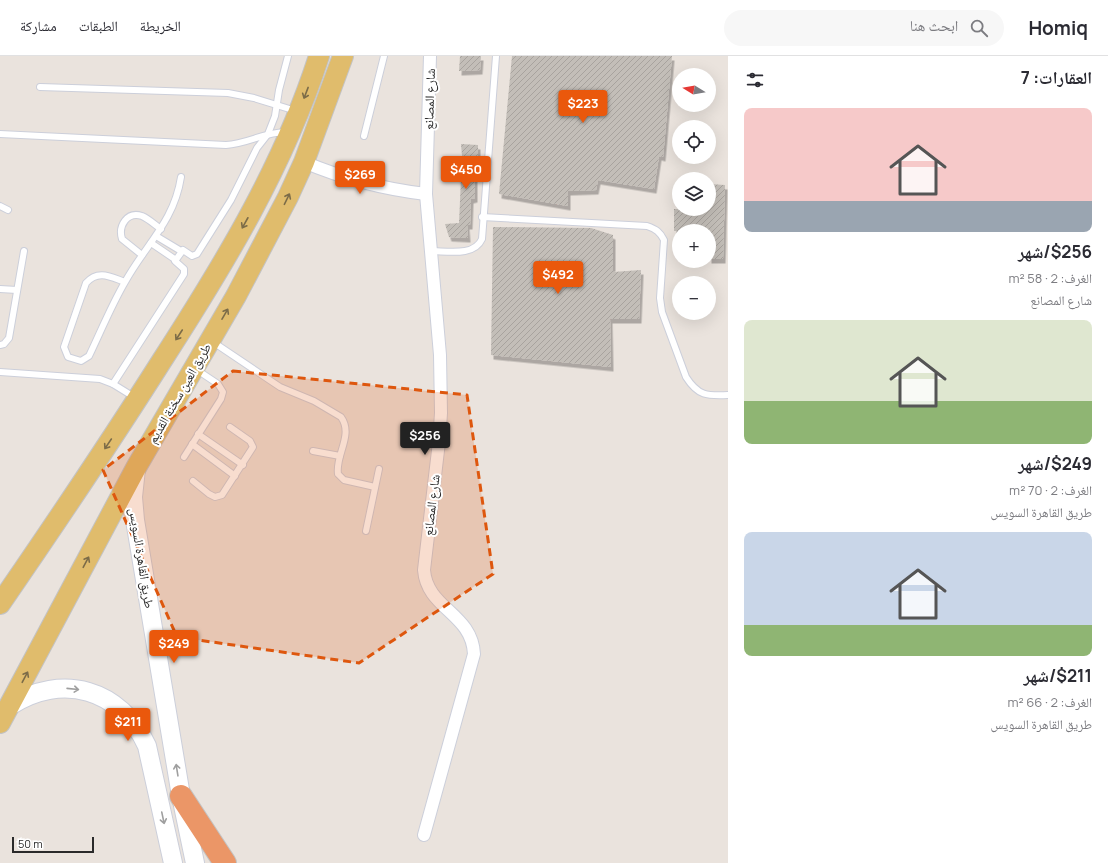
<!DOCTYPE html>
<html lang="ar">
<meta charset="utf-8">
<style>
body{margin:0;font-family:Manrope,"Noto Naskh Arabic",sans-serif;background:#f7f7f7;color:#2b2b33;direction:rtl;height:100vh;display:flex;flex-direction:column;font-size:15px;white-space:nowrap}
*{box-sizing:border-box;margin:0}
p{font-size:13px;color:#7c7c81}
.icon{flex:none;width:22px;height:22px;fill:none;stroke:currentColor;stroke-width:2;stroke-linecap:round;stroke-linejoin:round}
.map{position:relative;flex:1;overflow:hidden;direction:ltr}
.sheet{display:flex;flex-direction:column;background:#fff;width:380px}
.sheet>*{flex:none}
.needle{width:26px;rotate:281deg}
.controls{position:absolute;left:672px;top:12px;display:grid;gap:8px}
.controls a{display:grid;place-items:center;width:44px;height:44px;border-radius:50%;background:#fff;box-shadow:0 4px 16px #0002;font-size:20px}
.scale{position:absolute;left:12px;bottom:10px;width:82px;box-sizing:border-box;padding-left:4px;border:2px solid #2a2a2a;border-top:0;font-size:11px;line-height:14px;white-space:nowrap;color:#2a2a2a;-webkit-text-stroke:3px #fff;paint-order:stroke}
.price{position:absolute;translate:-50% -34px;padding:0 9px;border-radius:4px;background:#ea580c;color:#fff;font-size:13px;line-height:26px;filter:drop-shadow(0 1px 2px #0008)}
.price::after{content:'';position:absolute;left:50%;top:24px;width:12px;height:9px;margin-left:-6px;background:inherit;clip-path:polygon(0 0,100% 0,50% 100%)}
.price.selected{background:#222;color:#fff}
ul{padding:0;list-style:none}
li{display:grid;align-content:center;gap:8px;height:212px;padding:0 16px}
li span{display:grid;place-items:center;height:124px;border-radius:8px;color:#555}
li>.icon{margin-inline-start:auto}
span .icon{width:72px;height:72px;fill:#fffc;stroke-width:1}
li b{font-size:17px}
h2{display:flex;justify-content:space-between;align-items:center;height:48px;padding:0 16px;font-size:17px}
header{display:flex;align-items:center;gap:24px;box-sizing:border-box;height:56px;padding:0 20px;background:#fff;border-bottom:1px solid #e1e1e2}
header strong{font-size:19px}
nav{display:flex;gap:22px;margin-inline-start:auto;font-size:14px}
.search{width:280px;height:36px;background:#f7f7f7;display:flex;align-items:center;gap:10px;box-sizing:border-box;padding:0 14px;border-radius:22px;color:#7c7c81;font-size:15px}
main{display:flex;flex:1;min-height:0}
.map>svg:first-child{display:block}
.building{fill:url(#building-hatch);filter:url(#shadow)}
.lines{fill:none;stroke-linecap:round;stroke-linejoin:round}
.service-casing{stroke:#cccfda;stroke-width:8}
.minor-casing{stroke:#cccfda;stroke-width:14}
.secondary-casing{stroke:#cccfda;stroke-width:20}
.primary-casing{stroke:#c3c3c3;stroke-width:22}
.motorway-casing{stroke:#c3c3c3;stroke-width:24}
.service{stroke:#fff;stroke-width:6}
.minor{stroke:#fff;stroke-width:12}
.secondary{stroke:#fff;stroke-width:18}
.primary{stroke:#e0bc6c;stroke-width:20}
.motorway{stroke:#eb9667;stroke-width:22}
.oneway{stroke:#7c6c48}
.oneway2{stroke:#9f9f9f}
.marked{fill:#de570e;fill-opacity:0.2;stroke:#de570e;stroke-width:3;stroke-dasharray:8 5;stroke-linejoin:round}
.labels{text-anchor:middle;stroke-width:4;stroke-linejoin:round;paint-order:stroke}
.street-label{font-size:13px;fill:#2a2a2a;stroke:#fff}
</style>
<header>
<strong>Homiq</strong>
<div class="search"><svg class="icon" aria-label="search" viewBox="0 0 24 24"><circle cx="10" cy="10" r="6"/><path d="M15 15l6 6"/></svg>ابحث هنا</div>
<nav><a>الخريطة</a><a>الطبقات</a><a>مشاركة</a></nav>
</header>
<main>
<section class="sheet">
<h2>العقارات: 7<svg class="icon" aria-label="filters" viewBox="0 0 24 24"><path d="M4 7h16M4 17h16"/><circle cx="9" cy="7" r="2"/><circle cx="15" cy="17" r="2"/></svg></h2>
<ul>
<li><span style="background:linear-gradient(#f6c9c9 75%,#9aa5b1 0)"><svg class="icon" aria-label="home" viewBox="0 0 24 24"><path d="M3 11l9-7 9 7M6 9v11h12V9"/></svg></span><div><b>$256/شهر</b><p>الغرف: 2 · 58 m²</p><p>شارع المصانع</p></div></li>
<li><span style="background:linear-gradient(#dfe7d0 65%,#8fb573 0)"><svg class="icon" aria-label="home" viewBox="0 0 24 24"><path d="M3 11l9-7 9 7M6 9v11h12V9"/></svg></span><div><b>$249/شهر</b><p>الغرف: 2 · 70 m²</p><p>طريق القاهرة السويس</p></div></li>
<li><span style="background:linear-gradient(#c9d6e8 75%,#8fb573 0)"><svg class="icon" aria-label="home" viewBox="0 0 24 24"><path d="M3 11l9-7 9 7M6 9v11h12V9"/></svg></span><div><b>$211/شهر</b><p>الغرف: 2 · 66 m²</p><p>طريق القاهرة السويس</p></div></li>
</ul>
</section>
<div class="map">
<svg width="728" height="807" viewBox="0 0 728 807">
<defs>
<pattern id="building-hatch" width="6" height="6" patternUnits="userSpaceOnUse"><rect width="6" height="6" fill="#c3beb8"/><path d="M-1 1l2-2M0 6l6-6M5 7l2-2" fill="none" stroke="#a8a39e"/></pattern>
<filter id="shadow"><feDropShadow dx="2.5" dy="4.5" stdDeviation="0" flood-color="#0004"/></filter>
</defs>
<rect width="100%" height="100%" fill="#eae3dd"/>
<g class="building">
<polygon points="460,0 481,0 480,14 459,15"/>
<polygon points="512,0 672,0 663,101 659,100 654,133 598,124 596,134 568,135 568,150 499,138"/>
<polygon points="461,88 478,89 478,120 475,120 475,142 471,143 470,169 467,169 468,182 449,181 445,168 459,167 461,122 459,100 462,100"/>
<polygon points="709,128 725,129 723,203 709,203 709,175 674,175 674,153 709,153"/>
<polygon points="493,171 591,172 613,179 613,216 641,214 639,263 610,263 611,311 491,299"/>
</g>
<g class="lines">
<defs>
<g id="service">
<polyline points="40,31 228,37 254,42 296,55"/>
<path d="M0 78 226 89C247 88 265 76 286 76"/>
<polyline points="364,80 384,0"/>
<polyline points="0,150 8,154"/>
<path d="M482 161 647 170C656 173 660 176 664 184L660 242 662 256 686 321C698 340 707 340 728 339"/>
<polyline points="156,180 181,195"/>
<polyline points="151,187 176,204"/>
<path d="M430 195C447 195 474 201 482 183L496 0"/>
<path d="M142 199 122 183C118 170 127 155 142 160 149 163 155 169 161 173"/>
<path d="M125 226C111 221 98 213 86 227L64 291 68 301 81 305 89 300C101 275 111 250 125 226 146 188 174 166 181 121"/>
<polyline points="0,233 17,234"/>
<path d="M213 286 280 331 314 345 341 361C354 379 335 399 338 418L344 424 375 431"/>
<polyline points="0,289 4,288 9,282 24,195"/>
<polyline points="0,316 100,323 113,328 134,341"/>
<polyline points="113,328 184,218 184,213 175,205 183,194 192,200 197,198 231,144 257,92 268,78 275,60 279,34 288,0"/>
<polyline points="198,378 243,409"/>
<polyline points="192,388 235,420"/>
<polyline points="313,395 340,400"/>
<polyline points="184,401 221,343 223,336 218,328 197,314"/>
<polyline points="193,425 209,438 215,441 222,439 253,391 250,385 230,371"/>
<polyline points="366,475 379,413"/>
</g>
<g id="minor">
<path d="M304 106C344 123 383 133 426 138"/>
<path d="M424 779 474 598C472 557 427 553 424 514L439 386 441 357 440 299 426 138 430 0"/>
</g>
<g id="secondary">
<polyline points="136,413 133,441 135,464 181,740 195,807"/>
<path d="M10 650C62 616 121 633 147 690L173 807"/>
</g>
<g id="primary">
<path d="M0 548C55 468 109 388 161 306 223 210 284 110 319 0"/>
<polyline points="0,667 137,410 236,240 288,141 304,106 343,0"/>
</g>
<polyline id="motorway" points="181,740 225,807"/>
</defs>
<use href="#service" class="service-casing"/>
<use href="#minor" class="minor-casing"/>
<use href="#secondary" class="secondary-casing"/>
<use href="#primary" class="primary-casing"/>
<use href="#motorway" class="motorway-casing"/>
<use href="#service" class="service"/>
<use href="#minor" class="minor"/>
<use href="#secondary" class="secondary"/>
<use href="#primary" class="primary"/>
<use href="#motorway" class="motorway"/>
</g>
<defs><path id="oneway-shaft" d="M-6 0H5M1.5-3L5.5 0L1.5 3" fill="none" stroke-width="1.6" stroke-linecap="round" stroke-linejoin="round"/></defs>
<g class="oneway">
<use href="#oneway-shaft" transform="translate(306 37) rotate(111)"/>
<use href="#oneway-shaft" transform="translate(287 143) rotate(-64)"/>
<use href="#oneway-shaft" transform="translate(245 167) rotate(119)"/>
<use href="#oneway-shaft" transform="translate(225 258) rotate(-60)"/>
<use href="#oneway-shaft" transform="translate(179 279) rotate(123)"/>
<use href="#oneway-shaft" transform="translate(108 388) rotate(124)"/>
<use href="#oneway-shaft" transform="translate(86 506) rotate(-62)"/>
<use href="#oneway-shaft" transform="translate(25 621) rotate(-62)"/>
</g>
<g class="oneway2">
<use href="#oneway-shaft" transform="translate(73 633) rotate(6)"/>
<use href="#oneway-shaft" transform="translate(177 714) rotate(-99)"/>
<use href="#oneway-shaft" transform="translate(163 762) rotate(78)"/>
</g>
<path class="marked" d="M233 315 467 339 493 518 359 607 177 581 103 414Z"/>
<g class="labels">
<g class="street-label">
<text transform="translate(429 43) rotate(-88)" y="5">شارع المصانع</text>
<text transform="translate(179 337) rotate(-60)" y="5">طريق العين سخنة القديم</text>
<text transform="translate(431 449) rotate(-83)" y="5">شارع المصانع</text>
<text transform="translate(142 502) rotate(81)" y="5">طريق القاهرة السويس</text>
</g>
</g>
</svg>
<div class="controls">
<a><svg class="needle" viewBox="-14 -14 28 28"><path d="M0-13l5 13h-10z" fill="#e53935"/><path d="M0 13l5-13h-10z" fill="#7c7c81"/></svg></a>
<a><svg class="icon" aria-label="locate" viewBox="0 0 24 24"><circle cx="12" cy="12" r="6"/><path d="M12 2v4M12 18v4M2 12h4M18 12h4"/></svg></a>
<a><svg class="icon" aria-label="layers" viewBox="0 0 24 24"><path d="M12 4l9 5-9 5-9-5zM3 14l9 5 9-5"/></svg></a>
<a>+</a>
<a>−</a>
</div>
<div class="scale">50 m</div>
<b class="price" style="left:583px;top:68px">$223</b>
<b class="price" style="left:466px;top:134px">$450</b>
<b class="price" style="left:360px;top:139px">$269</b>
<b class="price" style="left:558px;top:239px">$492</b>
<b class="price selected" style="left:425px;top:400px">$256</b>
<b class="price" style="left:174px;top:608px">$249</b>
<b class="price" style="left:128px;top:686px">$211</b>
</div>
</main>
